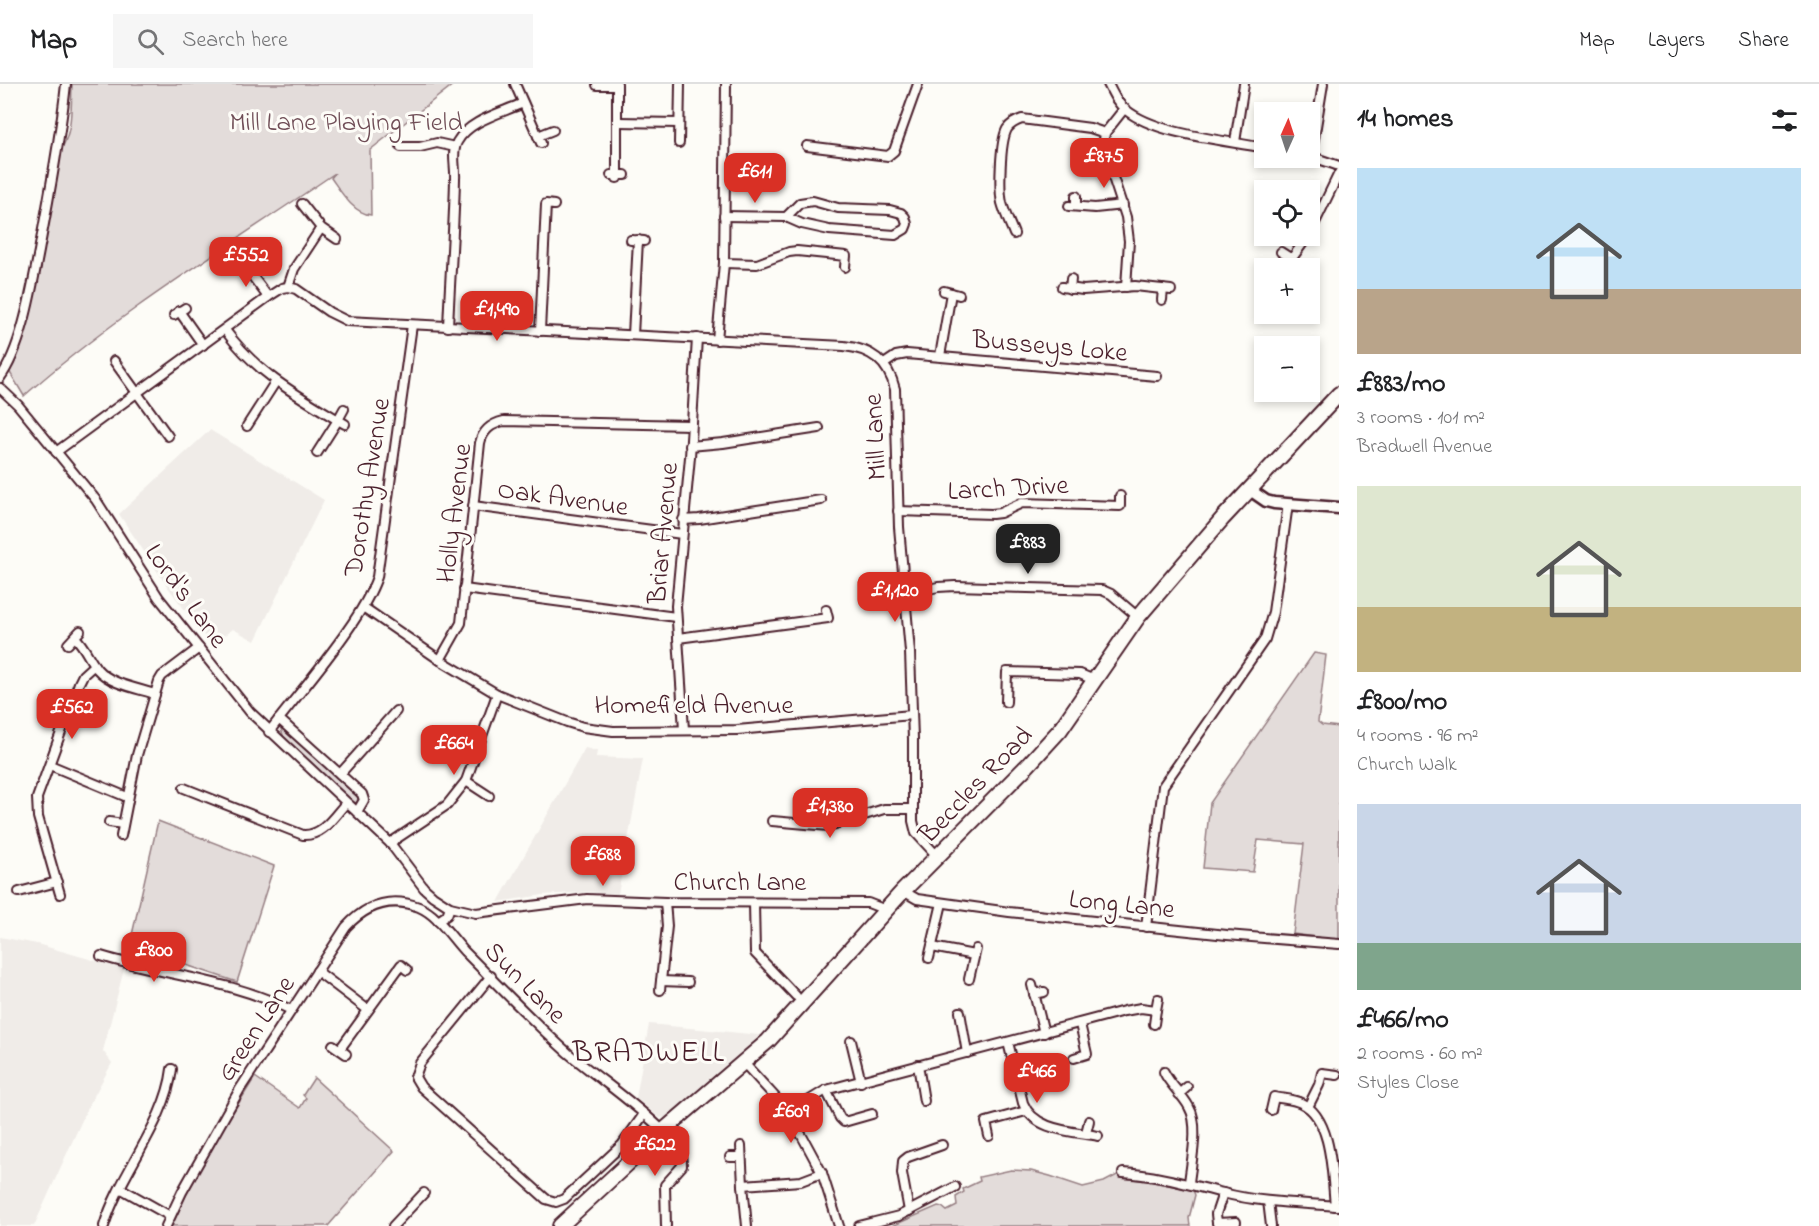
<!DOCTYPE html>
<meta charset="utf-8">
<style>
body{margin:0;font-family:"Indie Flower",sans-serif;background:#f6f6f6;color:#202124;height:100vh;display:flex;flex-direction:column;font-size:22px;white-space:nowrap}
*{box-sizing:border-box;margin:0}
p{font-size:20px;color:#757577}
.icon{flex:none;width:33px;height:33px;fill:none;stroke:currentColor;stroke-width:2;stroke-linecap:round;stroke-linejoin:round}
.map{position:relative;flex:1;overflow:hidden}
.sheet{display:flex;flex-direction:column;background:#fff;width:480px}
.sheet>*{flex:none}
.needle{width:39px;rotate:3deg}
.buttons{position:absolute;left:1254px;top:18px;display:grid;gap:12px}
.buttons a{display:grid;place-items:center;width:66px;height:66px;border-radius:0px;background:#fff;box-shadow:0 3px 9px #0003;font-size:30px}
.price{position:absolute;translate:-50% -51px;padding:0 14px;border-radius:12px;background:#d93025;color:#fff;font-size:20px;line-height:39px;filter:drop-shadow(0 2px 3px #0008)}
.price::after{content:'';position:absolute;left:50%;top:36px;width:18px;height:14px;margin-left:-9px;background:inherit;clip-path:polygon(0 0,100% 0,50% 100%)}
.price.on{background:#222;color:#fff}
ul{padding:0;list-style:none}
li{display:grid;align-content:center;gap:12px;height:318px;padding:0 18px}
li span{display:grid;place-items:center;height:186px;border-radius:0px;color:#555}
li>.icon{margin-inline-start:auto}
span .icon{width:108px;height:108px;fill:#fffc;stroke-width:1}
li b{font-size:26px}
h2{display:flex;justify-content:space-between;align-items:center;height:72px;padding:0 18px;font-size:26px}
header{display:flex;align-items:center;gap:36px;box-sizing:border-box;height:84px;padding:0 30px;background:#fff;border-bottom:2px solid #e0e0e0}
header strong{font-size:28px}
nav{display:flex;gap:33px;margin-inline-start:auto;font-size:21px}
.search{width:420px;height:54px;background:#f6f6f6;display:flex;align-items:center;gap:15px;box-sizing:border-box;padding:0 21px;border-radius:0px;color:#757577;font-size:22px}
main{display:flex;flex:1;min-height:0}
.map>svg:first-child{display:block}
.built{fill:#f0ece8}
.green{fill:#e3dcda;stroke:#967e82;stroke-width:1.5}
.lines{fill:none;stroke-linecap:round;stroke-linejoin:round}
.street-casing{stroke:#4a1f2b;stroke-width:12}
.secondary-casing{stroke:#4a1f2b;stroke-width:15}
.highway-casing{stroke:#4a1f2b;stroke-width:18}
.street{stroke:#fdfcf7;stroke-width:8}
.secondary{stroke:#fdfcf7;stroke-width:10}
.highway{stroke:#fdfcf7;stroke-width:14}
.labels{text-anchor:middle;stroke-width:6;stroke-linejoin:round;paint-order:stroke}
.park-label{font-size:27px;fill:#704e57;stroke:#fdfcf7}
.street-label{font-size:27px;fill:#4a1f2b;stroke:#fdfcf7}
.quarter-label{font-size:30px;letter-spacing:1.5px;fill:#4a1f2b;stroke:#fdfcf7}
</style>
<header>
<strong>Map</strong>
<div class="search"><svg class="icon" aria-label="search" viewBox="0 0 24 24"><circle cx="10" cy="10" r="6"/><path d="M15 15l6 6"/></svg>Search here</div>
<nav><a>Map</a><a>Layers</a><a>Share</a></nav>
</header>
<main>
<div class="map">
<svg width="1339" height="1142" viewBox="0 0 1339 1142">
<rect width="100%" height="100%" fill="#fdfcf7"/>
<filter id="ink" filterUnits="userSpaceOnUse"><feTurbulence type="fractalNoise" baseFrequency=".0167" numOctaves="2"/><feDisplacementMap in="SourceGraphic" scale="12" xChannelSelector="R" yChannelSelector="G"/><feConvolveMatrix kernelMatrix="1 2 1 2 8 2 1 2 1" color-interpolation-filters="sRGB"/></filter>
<g filter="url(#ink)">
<g class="built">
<polygon points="210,346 324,416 255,557 233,545 211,561 167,502 119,430"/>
<polygon points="585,664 597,667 596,673 643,675 618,810 589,808 543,811 498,818"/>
<polygon points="0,853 37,860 124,885 103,967 112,979 88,1023 34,1142 0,1142"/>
<polygon points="649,940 760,951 691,1011 668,1033 660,1034 636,1014"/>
</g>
<g class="green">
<path d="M72 0H454L370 66 371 131C353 129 341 108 331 94L335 89C230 161 119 228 24 312L9 287 16 268 61 65C73 48 71 20 72 0Z"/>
<polygon points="1314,569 1326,571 1318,638 1322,641 1339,643 1339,856 1293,850 1304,760 1258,756 1253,788 1203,784 1210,719"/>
<polygon points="280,642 356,711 358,714 357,719 353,718 284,654"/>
<polygon points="158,737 274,782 237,898 159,872 132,851"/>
<polygon points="255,993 300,1024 306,1014 303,1011 314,994 394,1067 328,1142 172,1142 200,1081"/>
<polygon points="1011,1086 1031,1087 1050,1092 1083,1103 1104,1098 1119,1090 1120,1094 1148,1097 1193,1106 1195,1111 1189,1134 1190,1142 892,1142 938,1122 942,1123 947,1127 957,1122 956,1113 964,1108 963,1105 980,1097 979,1093"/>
</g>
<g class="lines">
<defs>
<g id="street">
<polyline points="515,0 541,59"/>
<polyline points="617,0 617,94"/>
<path d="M1108 0C1113 10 1117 19 1126 26 1157 51 1226 56 1264 64"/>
<polyline points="597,1 617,1"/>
<polyline points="1124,25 1105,49 1103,63 1126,133 1129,157 1126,203"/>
<polyline points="618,38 679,39"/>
<polyline points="538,52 553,46"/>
<polyline points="1235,58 1244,0"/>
<polyline points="679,59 680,0"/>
<polyline points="807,62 888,72 894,67 918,0"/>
<polyline points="401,63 420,63 437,59 455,63"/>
<polyline points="1310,72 1339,82"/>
<polyline points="1311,73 1323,0"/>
<polyline points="611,91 625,91"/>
<polyline points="302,120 321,144 337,155"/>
<polyline points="1069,122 1095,124 1123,121"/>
<polyline points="1076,122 1076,112"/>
<polyline points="724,132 786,133 802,140 829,146 895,151 905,145 907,140 905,133 901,129 890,126 838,124 813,117 800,119 786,133"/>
<polyline points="1310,149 1339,89"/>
<path d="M1014 150C1010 140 1005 130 1002 119 999 105 1000 58 1007 45 1011 39 1016 37 1022 35L1090 44 1105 49"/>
<polyline points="631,156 644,157"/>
<polyline points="1281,168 1292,175"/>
<polyline points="724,179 757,180 789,168 797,167 846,172 845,183"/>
<polyline points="244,181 268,213"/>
<polyline points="239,184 249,177"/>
<polyline points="1285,184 1308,152"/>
<path d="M288 203 296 205 329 228 347 237 844 262C871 265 888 277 895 305L899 443 910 568 913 655V737L916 749 938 773"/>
<polyline points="288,203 294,185 321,144"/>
<polyline points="1062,203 1083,206 1135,202 1171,206"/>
<polyline points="1070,205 1071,195"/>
<polyline points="944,207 959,211"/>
<polyline points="1162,216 1163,205"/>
<polyline points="179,227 203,261"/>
<polyline points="174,231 185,224"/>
<path d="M448 243C450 194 454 144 455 95 456 83 451 69 457 58 469 36 502 29 523 19"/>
<path d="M225 246C256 288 293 309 338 336L317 369"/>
<polyline points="540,247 546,120 554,121"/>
<polyline points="633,251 638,156"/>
<polyline points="717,256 724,179 726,0"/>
<polyline points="940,272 951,209"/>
<polyline points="114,277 168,352"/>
<polyline points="884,280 896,272 907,270 1157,292"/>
<path d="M0 294C22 264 32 203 39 167 49 112 60 57 66 0"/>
<polyline points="0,304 18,321 96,416 159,514 250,628 390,759 424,804 433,812 450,823 476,829 587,815 665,818 868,819 886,826"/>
<polyline points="344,325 338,336 345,340"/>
<polyline points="247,342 276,297"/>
<polyline points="690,362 723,359 819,344"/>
<polyline points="56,368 268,213 282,204 288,203"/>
<polyline points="473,422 682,450"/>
<polyline points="898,427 992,430 1000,429 1022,419 1120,422 1120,412"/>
<polyline points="683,436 699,435 821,416"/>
<polyline points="464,505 676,533"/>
<polyline points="905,510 938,503 955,502 1102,506 1111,510 1138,533"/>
<polyline points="363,523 440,576 497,610 567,638 583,643 613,647 737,646 912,631"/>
<path d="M75 553C85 563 89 575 97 585 110 600 136 604 155 610"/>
<polyline points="678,554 828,534 826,526"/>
<polyline points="68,560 80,547"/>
<path d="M440 576 461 539 480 359C483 346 491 340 504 337L691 341"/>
<polyline points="1006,618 1007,588 1080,590 1094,596"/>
<polyline points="279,635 362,710 364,716 357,728"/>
<polyline points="684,646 676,522 690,373 697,254"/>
<path d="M269 648C295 614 323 582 347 547 359 530 370 513 377 493L412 241"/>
<polyline points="50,681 127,713"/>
<polyline points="340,690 396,627"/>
<polyline points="466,697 489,712"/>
<path d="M184 704 303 751C323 752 334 732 346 719"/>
<polyline points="772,737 829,742 884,725 913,725"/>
<polyline points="109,738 123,740"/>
<polyline points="121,752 137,671 159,597 162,592 199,564"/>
<polyline points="390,759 447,721 466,697 497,610"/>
<polyline points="903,807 917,815 1009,828 1227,851 1339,860"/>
<polyline points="19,808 57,798"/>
<polyline points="60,810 38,733 37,714 79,599 83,591 94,581"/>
<polyline points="754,819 755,869 796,912"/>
<polyline points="438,837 447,831 450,823"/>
<polyline points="1146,843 1163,702 1265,555 1273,528 1288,420"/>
<polyline points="932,863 974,871"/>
<path d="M101 872C163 891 232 896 291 926"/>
<polyline points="929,874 942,819"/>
<polyline points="317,887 368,926"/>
<polyline points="491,892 420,979 415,993 421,1003 546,1115 556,1118 564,1115 622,1061 644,1030"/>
<polyline points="969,895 976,865"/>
<polyline points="661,897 688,898"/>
<polyline points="1032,901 1044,949"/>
<polyline points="660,906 667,842 665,818"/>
<polyline points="1034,910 1044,908"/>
<polyline points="960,928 967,969"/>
<polyline points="1154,940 1156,926"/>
<polyline points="851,957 861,998"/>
<path d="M1008 958 1023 1019C1034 1047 1072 1047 1098 1052"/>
<polyline points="333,961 346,970"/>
<polyline points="340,965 401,881 407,886"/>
<polyline points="1074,974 1087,970 1080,940"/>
<polyline points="743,978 776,1014 802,1052 822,1089 839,1142"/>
<polyline points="918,981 924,1017"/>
<path d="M1164 988C1170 1001 1182 1010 1189 1023 1200 1041 1191 1078 1189 1099"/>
<polyline points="826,1006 840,1034 844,1038 872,1030"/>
<polyline points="1179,1010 1187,1003"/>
<polyline points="1308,1023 1319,1001 1322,989 1337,991"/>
<path d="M1271 1026 1274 1013C1283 1015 1293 1015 1301 1019 1333 1033 1332 1093 1335 1122"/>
<polyline points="789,1032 808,1017 826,1006 1124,927 1141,924 1156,926 1158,915"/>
<path d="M666 1044C677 1056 682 1066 682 1082L665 1101 666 1142"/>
<polyline points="1086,1049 1089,1037"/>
<polyline points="989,1052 986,1038 1026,1027"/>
<polyline points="741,1062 743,1101"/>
<polyline points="730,1073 741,1073"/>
<path d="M1123 1089C1158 1091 1190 1101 1223 1109 1261 1119 1301 1119 1339 1122"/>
<polyline points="120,1104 170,1132"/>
<polyline points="1223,1109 1216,1130 1217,1139 1236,1138"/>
<polyline points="1268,1117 1271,1142"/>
<polyline points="909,1127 902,1089 903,1077 908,1073 942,1061"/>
<path d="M104 1142C120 1089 166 1038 172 985"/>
<path d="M166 1142 182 1108 240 1005 346 843C366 821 390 812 419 823 438 831 450 852 464 867 498 901 532 937 568 969 599 995 634 1018 663 1047"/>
<polyline points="393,1142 424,1109"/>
<polyline points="747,1142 743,1101 801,1097 822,1089"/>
<polyline points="859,1142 899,1132 955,1103"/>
</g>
<polyline id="secondary" points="1250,406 1266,417 1274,419 1339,424"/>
<polyline id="highway" points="560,1142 663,1047 768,957 903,807 1028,681 1060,646 1138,533 1223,434 1339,310"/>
</defs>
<use href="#street" class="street-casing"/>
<use href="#secondary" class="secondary-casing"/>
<use href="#highway" class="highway-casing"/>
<use href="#street" class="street"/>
<use href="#secondary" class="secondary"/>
<use href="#highway" class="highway"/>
</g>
</g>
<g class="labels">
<g class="park-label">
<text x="346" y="46">Mill Lane Playing Field</text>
</g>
<g class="street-label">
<text transform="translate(1050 261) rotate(5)" y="9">Busseys Loke</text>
<text transform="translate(874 353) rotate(-93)" y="9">Mill Lane</text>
<text transform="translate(366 403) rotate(-81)" y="9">Dorothy Avenue</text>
<text transform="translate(1008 403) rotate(-3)" y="9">Larch Drive</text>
<text transform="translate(563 413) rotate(8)" y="9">Oak Avenue</text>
<text transform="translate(453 429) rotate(-83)" y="9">Holly Avenue</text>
<text transform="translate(662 449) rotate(-85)" y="9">Briar Avenue</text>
<text transform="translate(187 511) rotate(54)" y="9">Lord's Lane</text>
<text x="694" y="629">Homefield Avenue</text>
<text transform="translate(975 700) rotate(-46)" y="9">Beccles Road</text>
<text x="740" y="806">Church Lane</text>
<text transform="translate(1122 819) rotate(6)" y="9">Long Lane</text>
<text transform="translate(526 898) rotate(45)" y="9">Sun Lane</text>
<text transform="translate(255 944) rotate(-57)" y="9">Green Lane</text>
</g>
<g class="quarter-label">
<text x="649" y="977">BRADWELL</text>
</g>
</g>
</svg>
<div class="buttons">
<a><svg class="needle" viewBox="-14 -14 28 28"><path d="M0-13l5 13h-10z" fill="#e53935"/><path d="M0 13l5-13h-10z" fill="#757577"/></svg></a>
<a><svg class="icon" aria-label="locate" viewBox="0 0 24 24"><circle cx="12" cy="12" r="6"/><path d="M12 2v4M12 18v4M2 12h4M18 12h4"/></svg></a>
<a>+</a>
<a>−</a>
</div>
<b class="price" style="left:1104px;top:105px">£875</b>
<b class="price" style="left:755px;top:120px">£611</b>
<b class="price" style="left:246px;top:204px">£552</b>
<b class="price" style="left:497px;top:258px">£1,490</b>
<b class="price on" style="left:1028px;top:491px">£883</b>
<b class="price" style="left:895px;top:539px">£1,120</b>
<b class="price" style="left:72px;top:656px">£562</b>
<b class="price" style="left:454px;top:692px">£664</b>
<b class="price" style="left:830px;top:755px">£1,380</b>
<b class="price" style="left:603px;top:803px">£688</b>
<b class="price" style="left:154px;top:899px">£800</b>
<b class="price" style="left:1037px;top:1020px">£466</b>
<b class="price" style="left:791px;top:1060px">£609</b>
<b class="price" style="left:655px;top:1093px">£622</b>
</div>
<section class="sheet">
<h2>14 homes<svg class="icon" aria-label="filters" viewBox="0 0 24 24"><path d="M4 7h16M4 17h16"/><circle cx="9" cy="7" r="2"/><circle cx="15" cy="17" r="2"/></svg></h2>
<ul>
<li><span style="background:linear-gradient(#bfe0f5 65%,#b9a48a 0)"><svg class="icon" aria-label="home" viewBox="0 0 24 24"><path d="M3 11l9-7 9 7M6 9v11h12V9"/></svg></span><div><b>£883/mo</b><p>3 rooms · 101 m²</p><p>Bradwell Avenue</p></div></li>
<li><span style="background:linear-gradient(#dfe7d0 65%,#c2b280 0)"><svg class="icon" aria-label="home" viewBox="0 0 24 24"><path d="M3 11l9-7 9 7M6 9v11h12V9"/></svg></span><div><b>£800/mo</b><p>4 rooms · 96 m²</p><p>Church Walk</p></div></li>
<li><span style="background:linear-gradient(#c9d6e8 75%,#7fa58c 0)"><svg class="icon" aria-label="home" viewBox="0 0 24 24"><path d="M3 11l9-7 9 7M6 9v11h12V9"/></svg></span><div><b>£466/mo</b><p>2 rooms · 60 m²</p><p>Styles Close</p></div></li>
</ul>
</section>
</main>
